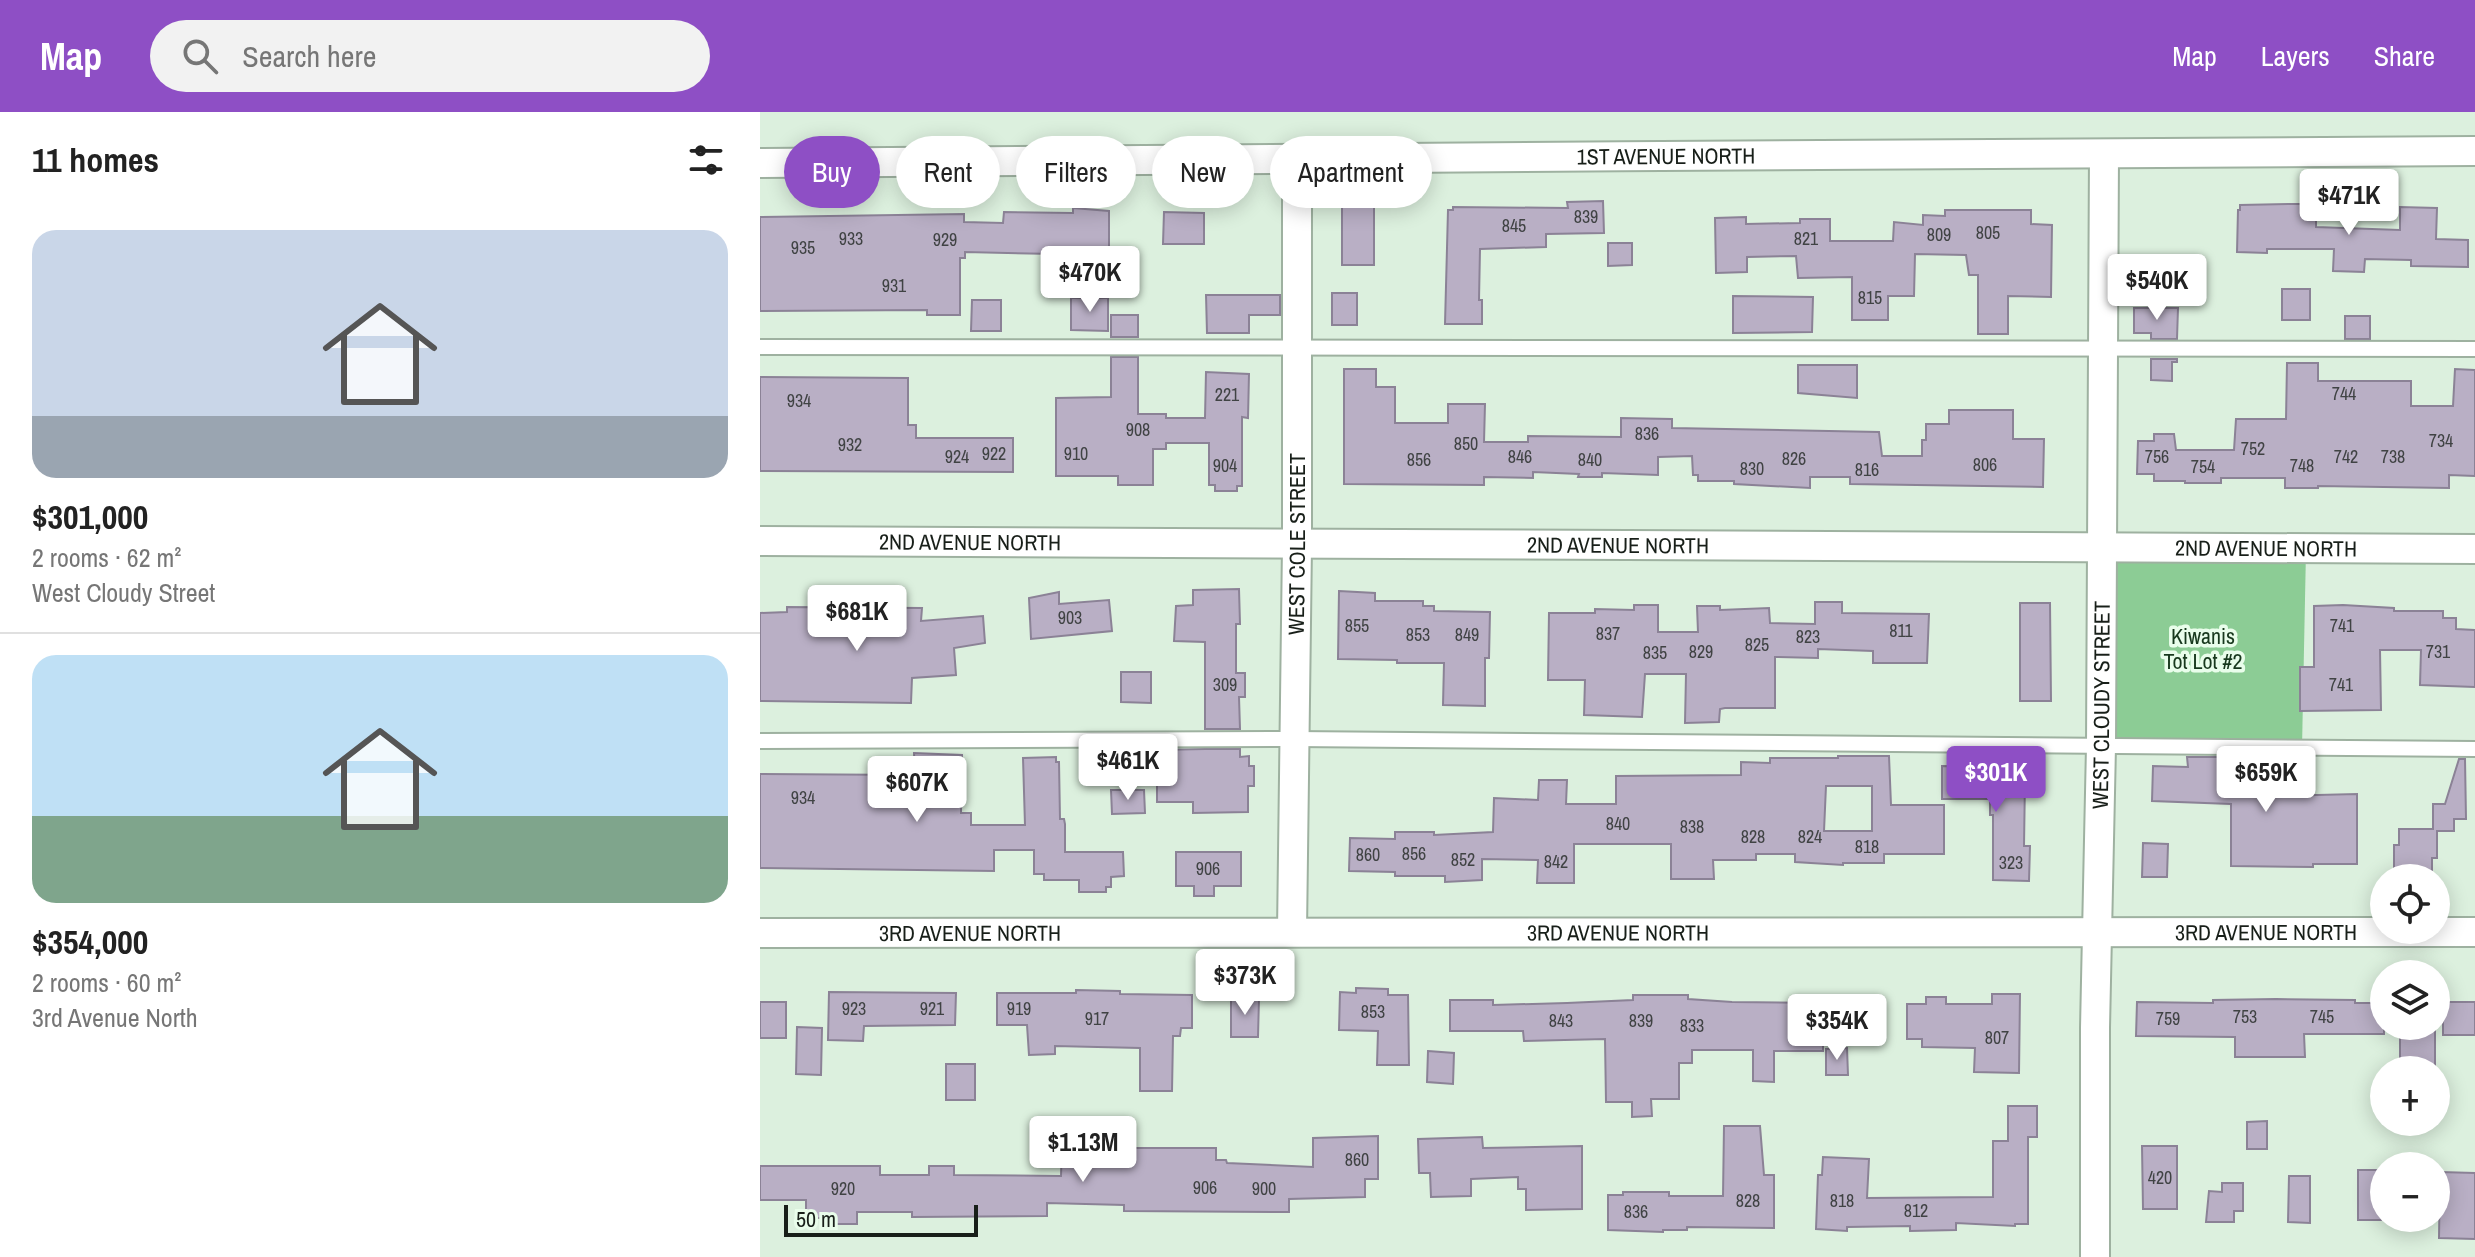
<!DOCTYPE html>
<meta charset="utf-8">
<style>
body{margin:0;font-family:"Archivo Narrow",sans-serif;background:#f2f2f2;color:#222;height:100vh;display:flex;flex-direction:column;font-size:30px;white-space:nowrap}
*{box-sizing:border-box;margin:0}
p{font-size:26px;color:#767676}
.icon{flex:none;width:44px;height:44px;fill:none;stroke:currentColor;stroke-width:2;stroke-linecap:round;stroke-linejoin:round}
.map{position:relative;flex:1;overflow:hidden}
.drawer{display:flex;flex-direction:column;background:#fff;width:760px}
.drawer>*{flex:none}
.top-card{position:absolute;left:24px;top:24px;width:760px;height:72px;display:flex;gap:16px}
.tools{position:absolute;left:1610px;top:752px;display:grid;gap:16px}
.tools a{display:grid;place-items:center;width:80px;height:80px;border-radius:50%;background:#fff;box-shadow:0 4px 20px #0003;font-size:40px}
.scale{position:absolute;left:24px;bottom:20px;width:194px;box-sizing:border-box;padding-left:8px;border:4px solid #181f19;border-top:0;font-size:22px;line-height:28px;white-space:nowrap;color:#181f19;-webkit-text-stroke:6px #e9fdeb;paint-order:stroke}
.price{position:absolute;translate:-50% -68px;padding:0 18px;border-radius:8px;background:#fff;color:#222;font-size:26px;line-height:52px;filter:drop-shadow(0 2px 4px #0008)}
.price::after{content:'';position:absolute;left:50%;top:48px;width:24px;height:18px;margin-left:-12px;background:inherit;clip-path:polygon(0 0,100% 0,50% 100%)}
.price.on{background:#8e4fc5;color:#fff}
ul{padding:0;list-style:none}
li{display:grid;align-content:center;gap:16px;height:424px;padding:0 32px}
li+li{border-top:2px solid #e0e0e0}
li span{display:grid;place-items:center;height:248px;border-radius:24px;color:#555}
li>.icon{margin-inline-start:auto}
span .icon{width:144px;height:144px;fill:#fffc;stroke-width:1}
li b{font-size:34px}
h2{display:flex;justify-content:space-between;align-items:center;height:96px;padding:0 32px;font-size:34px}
.tag{padding:0 28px;border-radius:36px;background:#fff;box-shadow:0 4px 20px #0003;font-size:28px;line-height:72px}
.tag.on{background:#8e4fc5;color:#fff}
header{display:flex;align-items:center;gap:48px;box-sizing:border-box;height:112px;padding:0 40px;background:#8e4fc5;color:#fff}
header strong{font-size:38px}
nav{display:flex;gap:44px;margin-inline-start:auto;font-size:28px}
.search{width:560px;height:72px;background:#f2f2f2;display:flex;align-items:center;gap:20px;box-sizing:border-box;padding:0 28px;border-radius:44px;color:#767676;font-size:30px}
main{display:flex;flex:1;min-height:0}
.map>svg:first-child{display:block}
.green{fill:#8ccc95}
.building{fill:#b9afc5;stroke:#8b8296;stroke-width:2;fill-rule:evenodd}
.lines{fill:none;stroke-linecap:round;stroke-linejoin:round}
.service-casing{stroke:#9eb1a0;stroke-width:18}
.minor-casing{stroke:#9eb1a0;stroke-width:32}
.service{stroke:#fff;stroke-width:14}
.minor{stroke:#fff;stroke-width:28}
.labels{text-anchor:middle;stroke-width:7;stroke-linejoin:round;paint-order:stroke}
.number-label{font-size:18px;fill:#404344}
.street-label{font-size:22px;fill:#181f19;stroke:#e9fdeb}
.park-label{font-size:22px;fill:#17381d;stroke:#e9fdeb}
</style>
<header>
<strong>Map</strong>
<div class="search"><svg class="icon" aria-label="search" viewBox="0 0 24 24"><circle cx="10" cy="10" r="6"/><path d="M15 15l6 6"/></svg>Search here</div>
<nav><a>Map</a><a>Layers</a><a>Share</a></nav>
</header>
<main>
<section class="drawer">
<h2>11 homes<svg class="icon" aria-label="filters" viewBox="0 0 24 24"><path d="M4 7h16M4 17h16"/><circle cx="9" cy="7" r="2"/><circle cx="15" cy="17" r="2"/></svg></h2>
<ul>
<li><span style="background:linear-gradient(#c9d6e8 75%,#9aa5b1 0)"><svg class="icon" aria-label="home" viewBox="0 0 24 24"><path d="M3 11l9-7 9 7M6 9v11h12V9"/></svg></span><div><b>$301,000</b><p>2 rooms · 62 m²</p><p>West Cloudy Street</p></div></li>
<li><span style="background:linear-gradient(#bfe0f5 65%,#7fa58c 0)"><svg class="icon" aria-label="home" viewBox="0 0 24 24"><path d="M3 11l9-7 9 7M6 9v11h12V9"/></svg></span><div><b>$354,000</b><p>2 rooms · 60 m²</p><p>3rd Avenue North</p></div></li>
</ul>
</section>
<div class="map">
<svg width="1715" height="1145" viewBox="0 0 1715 1145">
<rect width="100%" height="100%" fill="#dcf0de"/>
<polygon class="green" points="1342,437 1546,438 1542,636 1341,634"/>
<g class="building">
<polygon points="843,89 844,121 786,122 786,135 720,137 719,188 722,188 722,212 685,212 688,98 693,98 693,95 808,96 807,90"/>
<polygon points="582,90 614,91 614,153 582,153"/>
<polygon points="1532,92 1553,92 1553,108 1556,108 1556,115 1640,118 1640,95 1677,96 1676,127 1708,128 1708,155 1651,154 1651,148 1605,147 1604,160 1573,159 1574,137 1507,137 1507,141 1477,140 1478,98 1480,98 1480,93"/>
<polygon points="313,96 349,99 349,147 295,147 295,142 205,140 205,146 200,146 200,203 167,203 167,198 0,199 0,105 204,102 204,110 243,111 244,100 313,101"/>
<polygon points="1185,98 1271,98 1271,112 1292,113 1291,185 1248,184 1248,222 1218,222 1218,163 1209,163 1206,143 1155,142 1154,184 1128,184 1128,208 1092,208 1092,165 1038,166 1036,144 987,145 987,160 956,161 955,106 986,105 986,112 1040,111 1040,107 1070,107 1070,129 1133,129 1134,110 1163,113 1163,103 1185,104"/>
<polygon points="404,100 444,101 444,132 403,132"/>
<polygon points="848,131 872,131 872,153 848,154"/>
<rect x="1522" y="177" width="28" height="31"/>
<rect x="572" y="181" width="25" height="32"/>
<polygon points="446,183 520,183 520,203 489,203 489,221 447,221"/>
<polygon points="973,184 1053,185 1052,220 973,221"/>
<polygon points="311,186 348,186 348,219 311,218"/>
<polygon points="212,188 241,188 241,219 211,219"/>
<polygon points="1374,196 1418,196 1417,227 1391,227 1391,221 1374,221"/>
<rect x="351" y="203" width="27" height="22"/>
<rect x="1585" y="204" width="25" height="23"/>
<polygon points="351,245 378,245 378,302 406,302 406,306 445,306 446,260 489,262 488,306 482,305 482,374 477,374 477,379 455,379 455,373 449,373 449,331 406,331 406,337 393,337 393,373 358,373 358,364 296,364 296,286 351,285"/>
<polygon points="1391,247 1417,247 1417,250 1412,250 1412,269 1391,268"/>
<polygon points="1527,251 1558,251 1558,269 1651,269 1651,294 1693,294 1695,257 1715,258 1715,364 1689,363 1689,376 1558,374 1558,376 1525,376 1525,366 1461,366 1461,371 1425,371 1425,369 1394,369 1394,362 1377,362 1378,329 1394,329 1394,322 1414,322 1416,338 1474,338 1476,307 1526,307"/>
<polygon points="1038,253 1097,253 1097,286 1038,281"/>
<polygon points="584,257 616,257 616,275 635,275 635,311 688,311 688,292 725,292 724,330 768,330 768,324 861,325 861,306 912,307 912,316 1119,320 1122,344 1162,344 1162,328 1166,328 1166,312 1189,312 1189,298 1253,298 1253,327 1284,327 1283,375 1090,372 1090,365 1050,365 1050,376 974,372 974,369 938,369 938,363 933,363 932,344 898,345 898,363 842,361 842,365 818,365 819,362 773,360 773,366 724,365 724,373 584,372"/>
<polygon points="0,265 148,266 148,313 156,313 156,326 253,326 253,360 0,359"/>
<polygon points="479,477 480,512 476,512 476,561 485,561 485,585 479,585 480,617 445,617 445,530 414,529 416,494 433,493 433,478"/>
<polygon points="579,479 615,481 615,489 663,489 663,494 674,494 674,499 730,500 729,546 725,546 725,594 683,593 684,551 637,551 637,548 578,547"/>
<polygon points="299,480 299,492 349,488 352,519 271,527 269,486"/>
<polygon points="1055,490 1082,490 1082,501 1169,502 1167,551 1113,551 1113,539 1058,537 1058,546 1015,545 1015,596 965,596 960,597 959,610 925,611 926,562 885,562 882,605 824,603 825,568 788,568 789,501 835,501 835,497 874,498 874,493 898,493 898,520 938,520 937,494 960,494 960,498 1009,496 1010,511 1055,512"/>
<polygon points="1260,491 1290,491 1291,589 1260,589"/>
<polygon points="1583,493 1634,496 1634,499 1683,499 1683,506 1696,506 1696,517 1715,518 1715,575 1660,573 1661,538 1620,538 1621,598 1540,599 1540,555 1554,555 1554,494"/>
<polygon points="27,495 162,496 161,509 223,504 225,531 194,536 196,563 152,566 151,591 0,589 0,501 27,500"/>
<polygon points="361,560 391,560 391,591 361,590"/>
<polygon points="445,637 480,637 480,645 489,644 489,654 494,654 494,674 488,674 488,700 433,701 433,690 397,690 397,638"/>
<polygon points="154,641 202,643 201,701 211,701 211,713 265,713 263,646 296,645 296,650 299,650 300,707 304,707 305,712 305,740 363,740 364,764 351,765 351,775 346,775 346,780 319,780 319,768 284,768 284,762 274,762 274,738 234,738 234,759 0,756 0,662 155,663"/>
<path d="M1078 644H1129L1131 693H1184V742H1124V751H1083V753L1035 750V742H996V748H953L954 767H911V732H814V771H777L778 748 722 747V768L685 770V764H635V760L589 759 590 726 635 727V720H674V723L733 720 734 686 778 688 779 668H807L806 692H856V664L981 663V650L1010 651V646H1078ZM1066 674H1112V719H1064Z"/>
<polygon points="1427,645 1481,645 1481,661 1513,662 1513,684 1597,682 1597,752 1553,752 1553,755 1471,754 1471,692 1392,689 1393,654 1428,655"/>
<polygon points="1699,647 1705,647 1706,707 1694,707 1694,719 1677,719 1677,746 1672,746 1672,760 1634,760 1634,733 1639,733 1639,717 1673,717 1673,692 1685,692"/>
<polygon points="1182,654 1249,655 1249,666 1265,667 1264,734 1270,734 1269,769 1233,768 1233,703 1230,703 1230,687 1182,687"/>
<polygon points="351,678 384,678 385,701 352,702"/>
<polygon points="1383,731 1408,732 1407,765 1382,765"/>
<polygon points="416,740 481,740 481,774 454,774 454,784 434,784 434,774 416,774"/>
<polygon points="596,876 628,877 628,883 648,883 649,953 617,953 618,919 579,918 580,880 596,881"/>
<polygon points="316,878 360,879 360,882 432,883 432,916 421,916 420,924 413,924 412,979 380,979 380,936 295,934 295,942 269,943 267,913 237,913 237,881 316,881"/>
<polygon points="69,880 196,881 195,913 104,914 103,929 68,928"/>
<polygon points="1232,882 1260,882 1259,961 1214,960 1215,936 1162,935 1162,927 1147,927 1147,892 1166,892 1166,885 1186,885 1186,892 1232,892"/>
<polygon points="873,883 928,883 928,887 972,890 1063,891 1063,939 1014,939 1014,970 993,969 993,938 932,938 932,951 919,951 919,987 891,987 892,1004 872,1005 872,990 846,990 845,927 764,929 763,919 690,919 690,888 733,888 733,893 807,891 873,888"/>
<polygon points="471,886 499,886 498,925 471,925"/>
<polygon points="1516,887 1595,888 1595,891 1624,891 1624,922 1544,922 1545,945 1475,945 1475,925 1376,924 1377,890 1453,891 1453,888"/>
<rect x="0" y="890" width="26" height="36"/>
<rect x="1683" y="890" width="32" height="33"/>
<rect x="1640" y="914" width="35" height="44"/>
<polygon points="37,915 62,916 61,963 36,962"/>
<polygon points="1087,936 1088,963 1066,963 1066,937"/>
<polygon points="668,939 694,941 693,972 667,970"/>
<rect x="186" y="952" width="29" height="36"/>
<polygon points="1248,994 1277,994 1277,1025 1268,1025 1268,1112 1255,1112 1255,1114 1196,1111 1196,1118 1150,1119 1150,1114 1087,1115 1087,1119 1056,1117 1058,1063 1062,1063 1063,1045 1109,1047 1107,1086 1233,1085 1233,1029 1248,1029"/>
<polygon points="1507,1009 1507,1037 1487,1037 1487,1010"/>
<polygon points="964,1014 1000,1014 1004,1063 1014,1063 1014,1116 927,1115 927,1118 903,1118 903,1120 848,1118 848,1083 863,1083 863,1080 909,1080 909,1084 963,1084"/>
<polygon points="618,1024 618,1067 605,1067 605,1085 529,1087 529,1100 364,1099 364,1093 287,1091 287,1104 152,1105 152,1100 97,1100 97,1112 64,1112 64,1106 46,1106 46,1088 0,1088 0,1054 120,1054 120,1063 169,1063 169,1054 194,1054 194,1063 301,1064 302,1030 348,1030 348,1036 456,1036 456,1048 466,1048 467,1051 553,1055 553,1026"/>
<polygon points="722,1025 723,1036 822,1034 822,1097 766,1098 766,1077 758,1077 758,1065 711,1067 711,1084 671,1085 670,1061 659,1061 658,1027"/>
<polygon points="1382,1034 1417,1034 1417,1097 1383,1097"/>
<rect x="1598" y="1058" width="26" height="50"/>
<polygon points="1680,1060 1715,1061 1715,1127 1679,1126"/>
<polygon points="1529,1064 1550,1064 1550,1111 1528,1110"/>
<polygon points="1462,1071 1483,1071 1483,1099 1474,1099 1474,1110 1446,1110 1449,1079 1462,1080"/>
</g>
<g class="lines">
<defs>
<g id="service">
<polyline points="0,235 1715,237"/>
<polyline points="0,629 534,627 1715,637"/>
</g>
<g id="minor">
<path id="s1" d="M0 51C572 44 1143 44 1715 39"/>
<path id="s2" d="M0 429 1715 437"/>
<path id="s3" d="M532 820 537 433V45"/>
<path id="s4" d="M0 821 1715 820"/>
<path id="s5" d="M1335 1145V916L1341 634 1344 42"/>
</g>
</defs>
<use href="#service" class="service-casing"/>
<use href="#minor" class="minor-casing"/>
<use href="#service" class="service"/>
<use href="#minor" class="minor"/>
</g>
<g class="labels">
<g class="number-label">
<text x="826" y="111">839</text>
<text x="754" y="120">845</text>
<text x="1228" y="127">805</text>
<text x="1179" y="129">809</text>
<text x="91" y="133">933</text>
<text x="1046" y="133">821</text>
<text x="185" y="134">929</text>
<text x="43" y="142">935</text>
<text x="134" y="180">931</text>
<text x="1110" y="192">815</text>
<text x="1584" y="288">744</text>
<text x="467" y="289">221</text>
<text x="39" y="295">934</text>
<text x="378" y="324">908</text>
<text x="887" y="328">836</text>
<text x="1681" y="335">734</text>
<text x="706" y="338">850</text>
<text x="90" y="339">932</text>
<text x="1493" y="343">752</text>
<text x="234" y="348">922</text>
<text x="316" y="348">910</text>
<text x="197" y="351">924</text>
<text x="760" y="351">846</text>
<text x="1397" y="351">756</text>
<text x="1586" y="351">742</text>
<text x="1633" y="351">738</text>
<text x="1034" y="353">826</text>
<text x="659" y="354">856</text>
<text x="830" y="354">840</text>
<text x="1225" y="359">806</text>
<text x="465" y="360">904</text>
<text x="1542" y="360">748</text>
<text x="1443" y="361">754</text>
<text x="992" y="363">830</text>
<text x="1107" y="364">816</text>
<text x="310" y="512">903</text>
<text x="597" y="520">855</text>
<text x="1582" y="520">741</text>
<text x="1141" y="525">811</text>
<text x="848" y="528">837</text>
<text x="658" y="529">853</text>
<text x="707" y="529">849</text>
<text x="1048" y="531">823</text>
<text x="997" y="539">825</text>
<text x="941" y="546">829</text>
<text x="1678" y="546">731</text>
<text x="895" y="547">835</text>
<text x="465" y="579">309</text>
<text x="1581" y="579">741</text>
<text x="43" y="692">934</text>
<text x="858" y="718">840</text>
<text x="932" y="721">838</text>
<text x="993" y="731">828</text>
<text x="1050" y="731">824</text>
<text x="1107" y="741">818</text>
<text x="654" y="748">856</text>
<text x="608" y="749">860</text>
<text x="703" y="754">852</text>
<text x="796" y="756">842</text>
<text x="1251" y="757">323</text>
<text x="448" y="763">906</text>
<text x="94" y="903">923</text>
<text x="172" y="903">921</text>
<text x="259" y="903">919</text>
<text x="613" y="906">853</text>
<text x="1485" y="911">753</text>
<text x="1562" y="911">745</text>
<text x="337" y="913">917</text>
<text x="1408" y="913">759</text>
<text x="801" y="915">843</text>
<text x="881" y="915">839</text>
<text x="932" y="920">833</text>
<text x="1237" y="932">807</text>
<text x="597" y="1054">860</text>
<text x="1400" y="1072">420</text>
<text x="445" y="1082">906</text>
<text x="83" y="1083">920</text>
<text x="504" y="1083">900</text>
<text x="988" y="1095">828</text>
<text x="1082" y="1095">818</text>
<text x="1156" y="1105">812</text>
<text x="876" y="1106">836</text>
</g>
<g class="street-label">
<text dy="8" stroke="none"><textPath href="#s1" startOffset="906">1ST AVENUE NORTH</textPath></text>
<text dy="8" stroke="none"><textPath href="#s2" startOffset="210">2ND AVENUE NORTH</textPath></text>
<text dy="8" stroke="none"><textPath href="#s3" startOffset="388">WEST COLE STREET</textPath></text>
<text dy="8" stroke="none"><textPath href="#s2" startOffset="858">2ND AVENUE NORTH</textPath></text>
<text dy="8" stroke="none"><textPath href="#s2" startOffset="1506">2ND AVENUE NORTH</textPath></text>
<text dy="8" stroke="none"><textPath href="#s5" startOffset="552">WEST CLOUDY STREET</textPath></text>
<text dy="8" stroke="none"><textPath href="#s4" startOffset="858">3RD AVENUE NORTH</textPath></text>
<text dy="8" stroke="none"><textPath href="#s4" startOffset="1506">3RD AVENUE NORTH</textPath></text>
<text dy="8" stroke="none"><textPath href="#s4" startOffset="210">3RD AVENUE NORTH</textPath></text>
</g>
<g class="park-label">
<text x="1443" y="532">Kiwanis<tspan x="1443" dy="25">Tot Lot #2</tspan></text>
</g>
</g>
</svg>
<div class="tools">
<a><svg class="icon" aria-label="locate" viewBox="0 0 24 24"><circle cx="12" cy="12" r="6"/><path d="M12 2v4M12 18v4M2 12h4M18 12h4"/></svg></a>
<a><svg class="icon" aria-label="layers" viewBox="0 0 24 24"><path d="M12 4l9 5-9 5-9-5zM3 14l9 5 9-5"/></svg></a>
<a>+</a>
<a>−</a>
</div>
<div class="scale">50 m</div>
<b class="price" style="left:1589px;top:125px">$471K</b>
<b class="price" style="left:330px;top:202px">$470K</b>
<b class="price" style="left:1397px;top:210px">$540K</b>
<b class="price" style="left:97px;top:541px">$681K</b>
<b class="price" style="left:368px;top:690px">$461K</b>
<b class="price on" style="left:1236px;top:702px">$301K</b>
<b class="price" style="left:1506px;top:702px">$659K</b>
<b class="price" style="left:157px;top:712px">$607K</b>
<b class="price" style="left:485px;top:905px">$373K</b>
<b class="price" style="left:1077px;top:950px">$354K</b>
<b class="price" style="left:323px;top:1072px">$1.13M</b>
<div class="top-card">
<a class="tag on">Buy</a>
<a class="tag">Rent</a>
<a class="tag">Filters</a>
<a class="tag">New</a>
<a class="tag">Apartment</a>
</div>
</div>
</main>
